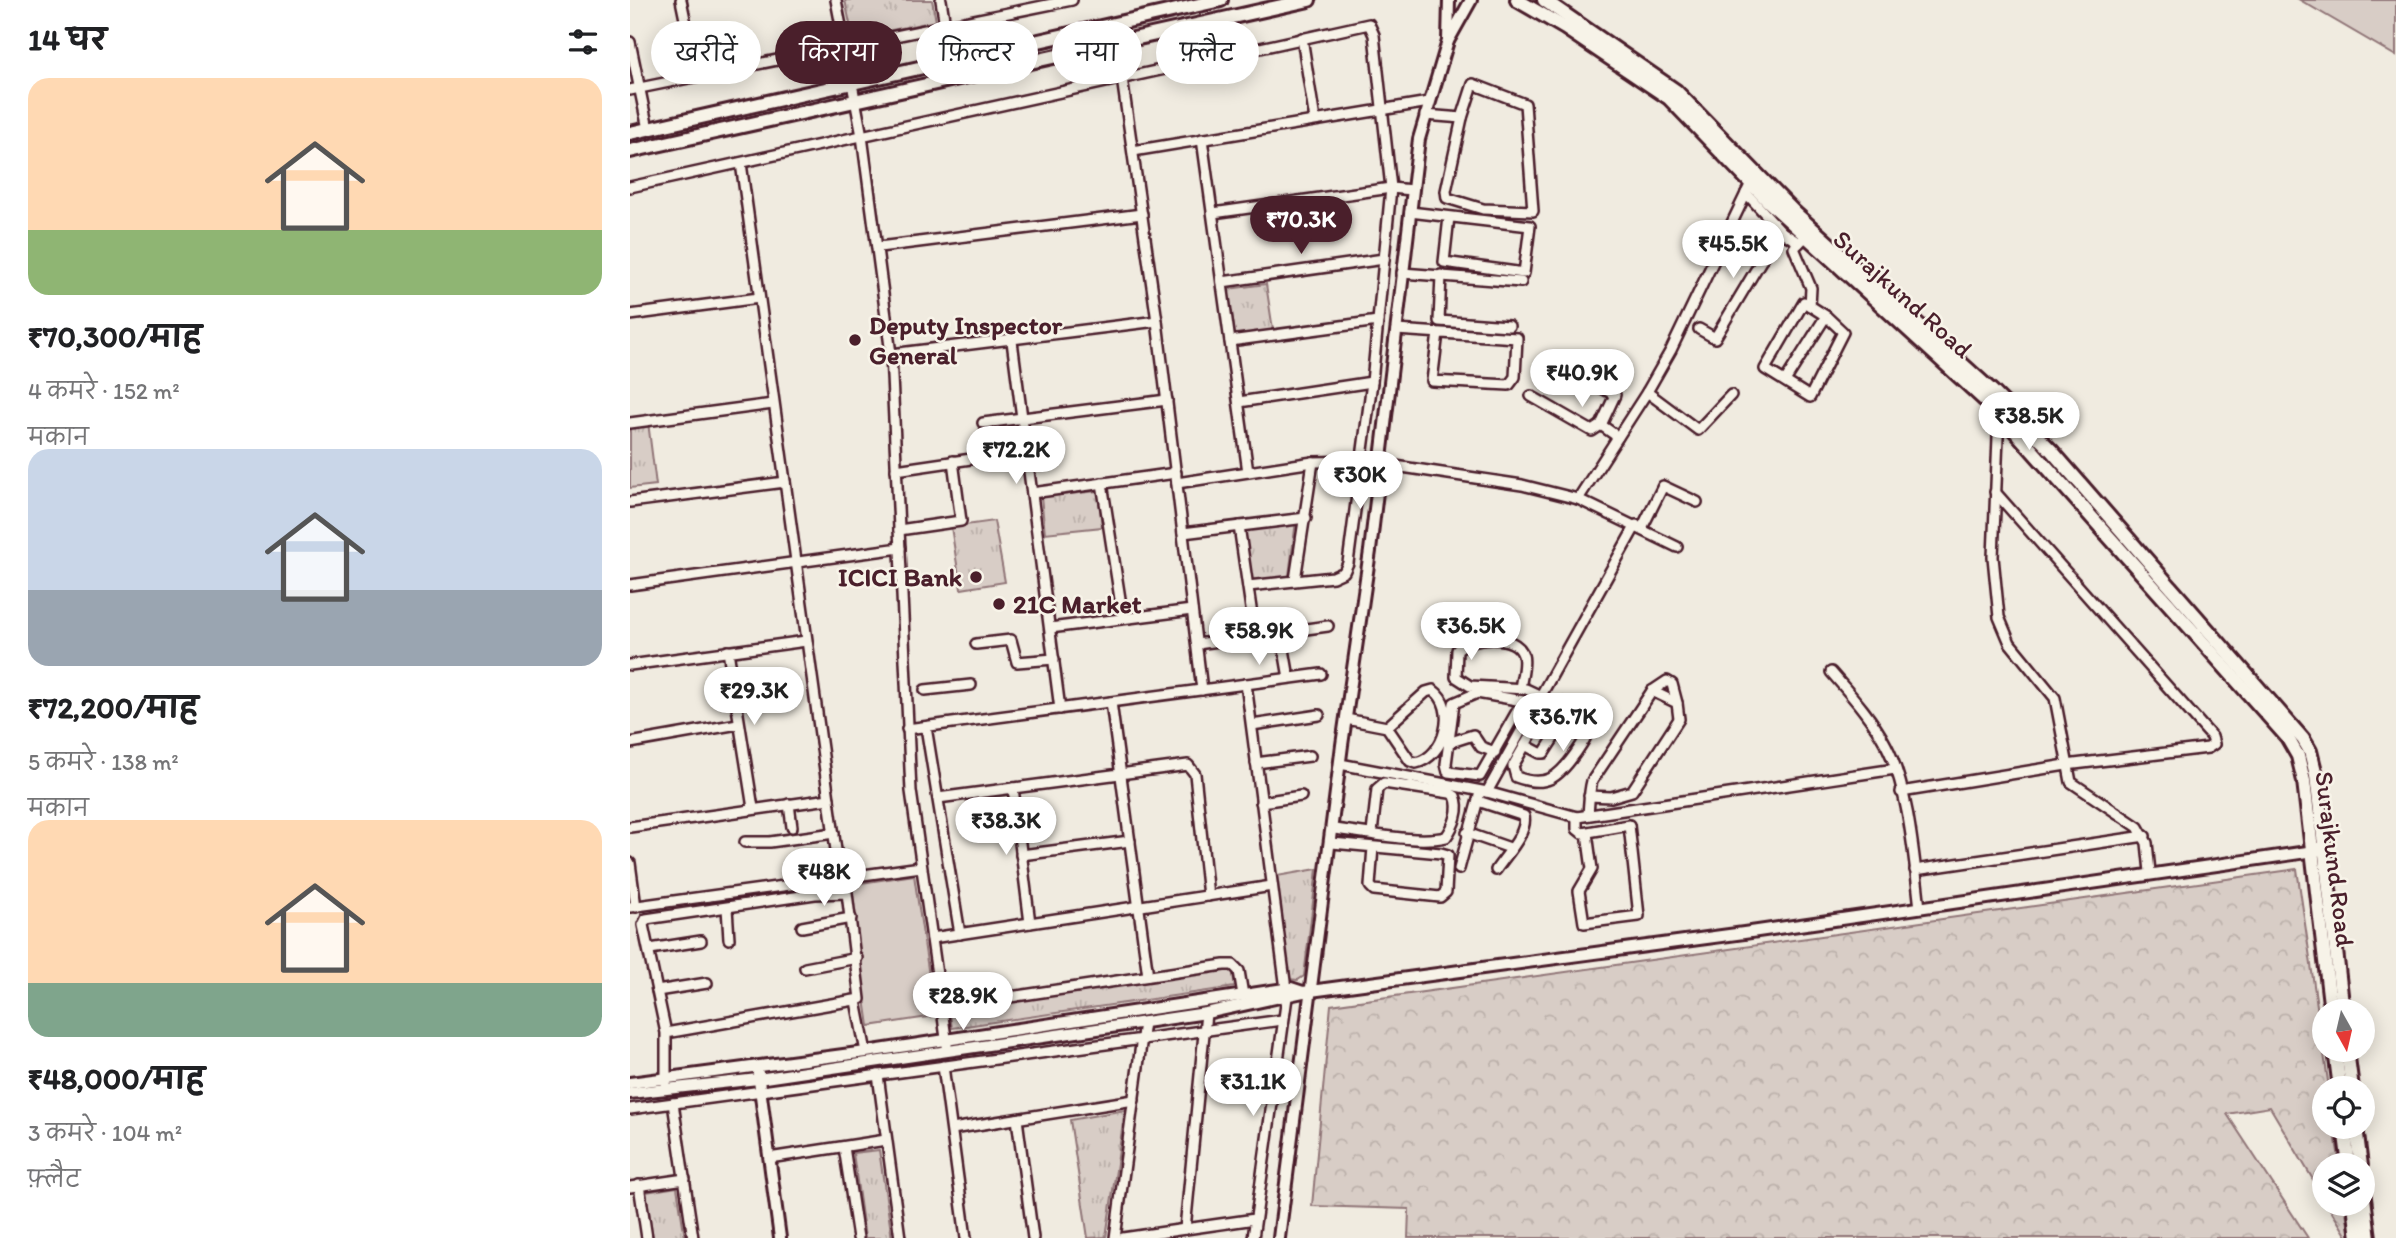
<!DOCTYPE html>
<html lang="hi">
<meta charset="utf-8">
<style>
body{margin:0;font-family:Itim,"Playpen Sans Deva",sans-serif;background:#f6f6f6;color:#202124;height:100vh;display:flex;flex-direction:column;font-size:26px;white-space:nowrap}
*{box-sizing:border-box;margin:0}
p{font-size:23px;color:#757577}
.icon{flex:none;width:38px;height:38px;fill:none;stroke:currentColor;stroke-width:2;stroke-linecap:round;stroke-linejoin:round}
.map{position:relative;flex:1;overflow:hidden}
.side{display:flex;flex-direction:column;background:#fff;width:630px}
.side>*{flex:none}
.banner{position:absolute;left:21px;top:21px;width:665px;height:63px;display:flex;gap:14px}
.needle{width:46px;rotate:172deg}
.controls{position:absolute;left:1682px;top:999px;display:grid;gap:14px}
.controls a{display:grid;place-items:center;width:63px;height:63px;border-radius:50%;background:#fff;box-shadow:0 4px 18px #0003;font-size:35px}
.price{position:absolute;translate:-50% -60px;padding:0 16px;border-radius:24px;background:#fff;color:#222;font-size:23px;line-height:46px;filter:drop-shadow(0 2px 4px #0008)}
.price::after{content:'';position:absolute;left:50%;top:42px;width:21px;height:16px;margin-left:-10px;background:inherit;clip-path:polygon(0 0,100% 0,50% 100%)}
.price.selected{background:#4a1f2b;color:#fff}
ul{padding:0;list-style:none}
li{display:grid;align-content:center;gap:14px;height:371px;padding:0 28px}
li span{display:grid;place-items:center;height:217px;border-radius:21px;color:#555}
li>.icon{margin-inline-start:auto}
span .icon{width:126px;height:126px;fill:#fffc;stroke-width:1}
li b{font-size:30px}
h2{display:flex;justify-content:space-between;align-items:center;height:84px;padding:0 28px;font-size:30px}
.pill{padding:0 24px;border-radius:32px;background:#fff;box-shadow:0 4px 18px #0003;font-size:24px;line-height:63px}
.pill.selected{background:#4a1f2b;color:#fff}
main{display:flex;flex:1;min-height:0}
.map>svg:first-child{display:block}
.grass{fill:#d8cdc6;stroke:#917678;stroke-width:2}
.forest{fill:url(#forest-crowns);stroke:#917678;stroke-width:2}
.park{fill:url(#park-tufts);stroke:#917678;stroke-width:2}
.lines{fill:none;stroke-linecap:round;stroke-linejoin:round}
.minor-casing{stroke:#4a1f2b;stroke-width:14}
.tertiary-casing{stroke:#4a1f2b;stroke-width:16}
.secondary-casing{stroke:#4a1f2b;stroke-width:18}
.minor{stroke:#f7f3e8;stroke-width:9}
.tertiary{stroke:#f7f3e8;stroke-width:10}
.secondary{stroke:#f7f3e8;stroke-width:12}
.poi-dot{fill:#4a1f2b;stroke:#f7f3e8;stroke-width:2.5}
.labels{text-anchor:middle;stroke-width:5;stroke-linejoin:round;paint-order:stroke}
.street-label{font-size:26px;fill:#4a1f2b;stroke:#f7f3e8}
.poi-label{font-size:26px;font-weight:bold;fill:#4a1f2b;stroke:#f7f3e8;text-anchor:start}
</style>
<main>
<section class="side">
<h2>14 घर<svg class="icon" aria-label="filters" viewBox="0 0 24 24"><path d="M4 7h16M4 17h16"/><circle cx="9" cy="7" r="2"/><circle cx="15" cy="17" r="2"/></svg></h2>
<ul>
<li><span style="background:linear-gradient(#ffd9b3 70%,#8fb573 0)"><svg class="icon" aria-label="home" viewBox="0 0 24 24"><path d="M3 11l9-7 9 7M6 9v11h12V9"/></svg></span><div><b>₹70,300/माह</b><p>4 कमरे · 152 m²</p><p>मकान</p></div></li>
<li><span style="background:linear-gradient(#c9d6e8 65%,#9aa5b1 0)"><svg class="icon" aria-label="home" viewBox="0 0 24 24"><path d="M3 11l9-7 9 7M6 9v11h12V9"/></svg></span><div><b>₹72,200/माह</b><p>5 कमरे · 138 m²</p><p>मकान</p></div></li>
<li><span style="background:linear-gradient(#ffd9b3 75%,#7fa58c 0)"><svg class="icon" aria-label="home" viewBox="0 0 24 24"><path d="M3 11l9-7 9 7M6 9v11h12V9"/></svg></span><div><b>₹48,000/माह</b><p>3 कमरे · 104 m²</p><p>फ़्लैट</p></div></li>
</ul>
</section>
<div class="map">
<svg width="1766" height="1238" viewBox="0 0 1766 1238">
<defs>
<pattern id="forest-crowns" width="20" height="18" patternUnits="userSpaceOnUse" patternTransform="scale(1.75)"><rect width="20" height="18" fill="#d8cdc6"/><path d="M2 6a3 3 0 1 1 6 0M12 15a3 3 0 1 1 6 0" fill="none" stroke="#bbb0aa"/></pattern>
<pattern id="park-tufts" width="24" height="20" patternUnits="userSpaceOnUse" patternTransform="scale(1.75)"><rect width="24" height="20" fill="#d8cdc6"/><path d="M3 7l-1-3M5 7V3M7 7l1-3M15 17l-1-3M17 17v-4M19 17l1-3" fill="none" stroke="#bbb0aa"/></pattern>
</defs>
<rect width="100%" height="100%" fill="#f0ebe0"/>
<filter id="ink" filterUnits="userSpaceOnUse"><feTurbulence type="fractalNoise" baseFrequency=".0143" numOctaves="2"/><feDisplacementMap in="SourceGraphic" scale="14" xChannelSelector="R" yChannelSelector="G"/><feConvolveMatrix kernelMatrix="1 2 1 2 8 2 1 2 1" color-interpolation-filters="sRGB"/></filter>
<g filter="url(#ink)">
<g class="grass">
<polygon points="1670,0 1766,0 1766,56"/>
<polygon points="284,875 305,1016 239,1026 218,885"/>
</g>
<g class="forest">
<polygon points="1667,869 1699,1088 1694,1088 1694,1127 1704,1127 1710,1165 1694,1166 1694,1198 1640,1107 1597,1114 1678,1238 778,1238 779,1209 682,1206 701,1005"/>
<polygon points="1697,1204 1715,1204 1720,1238 1718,1238"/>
</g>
<g class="park">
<polygon points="215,0 302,0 306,21 223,38"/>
<polygon points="636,284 643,330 605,335 598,289"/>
<polygon points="18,422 26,485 0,488 0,424"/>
<polygon points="468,491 472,527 415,533 411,497"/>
<polygon points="364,521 375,582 331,589 321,527"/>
<polygon points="666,521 659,576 622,580 615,530"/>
<polygon points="687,869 674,976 668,980 658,979 647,876"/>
<polygon points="602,967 605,987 322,1028 319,1008"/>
<polygon points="495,1110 476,1237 458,1238 440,1120"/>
<polygon points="249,1150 262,1238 235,1238 223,1153"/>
<polygon points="47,1187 55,1238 23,1238 16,1192"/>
</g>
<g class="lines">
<defs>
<g id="minor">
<polyline points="51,0 56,24"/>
<polyline points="206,0 232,136 261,354 281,791 317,1045"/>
<polyline points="311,0 315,25"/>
<polyline points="672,38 685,120"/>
<polyline points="0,42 18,129"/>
<polyline points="492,78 527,321 572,690"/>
<polygon points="843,84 895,104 903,211 853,209 817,198 816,191 832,118"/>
<polyline points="0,90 442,0"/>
<polyline points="795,115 832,118"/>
<polyline points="572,139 618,472"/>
<polyline points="503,151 799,102"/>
<polyline points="111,163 210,879"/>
<polyline points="0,187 739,24 744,35 761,188 742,382 718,563 714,572 703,577 618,586"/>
<polyline points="1116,193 1152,232 1169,243"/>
<polyline points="780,212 900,226 894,273 814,262 819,217"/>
<polyline points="583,213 761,188 782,190"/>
<polyline points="1176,236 1164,248 1181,288 1180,306"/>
<polyline points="249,247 512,214"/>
<polyline points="772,273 891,282"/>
<polyline points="811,275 809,321 879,326"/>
<polyline points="592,282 754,259"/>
<polyline points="0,315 129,298"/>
<polyline points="1069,329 1085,338 1137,251 1152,232"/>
<polyline points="766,330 887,338 885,377 879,385 802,381 808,333"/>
<polyline points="382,341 430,709"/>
<polyline points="600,341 748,321"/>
<polyline points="261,354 527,321"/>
<polyline points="924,362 985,395 971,425"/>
<polyline points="1155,381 1196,316 1174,302 1135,369 1180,397 1213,332 1196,316"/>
<polyline points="1017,392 1068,430 1101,395"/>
<polyline points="901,396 962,431 971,425 988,437"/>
<polyline points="609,402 742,382"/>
<polyline points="1369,413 1363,557 1369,617 1380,643 1425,698 1441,782 1508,827 1517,843 1520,872"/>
<polyline points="0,423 143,404"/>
<polyline points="353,423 537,400"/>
<polyline points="266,470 396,451"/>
<polyline points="472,483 493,618"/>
<polyline points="547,483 683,462 732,461 892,485 948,499 1047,547"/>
<polyline points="402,493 546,473"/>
<polyline points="948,499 1017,392 1041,350 1121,183"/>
<polyline points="0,502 155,482"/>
<polyline points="609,526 625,636"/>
<polyline points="1012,528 1033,486 1067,502"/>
<polyline points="269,530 331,521 323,461"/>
<polyline points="553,533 676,518"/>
<polyline points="665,580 683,462"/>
<polyline points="0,585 270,548"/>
<polyline points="420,628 562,610"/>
<polyline points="651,632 659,678"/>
<polyline points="346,644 381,640 387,662 424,659"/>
<polyline points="567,644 698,626"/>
<polyline points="98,651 123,808"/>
<polyline points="0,665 176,641"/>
<path d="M1201 672C1221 695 1242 718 1256 745 1279 789 1284 858 1290 908"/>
<polyline points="616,684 656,989"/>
<path d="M890 689C891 679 896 664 893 655 886 632 840 637 827 650L826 677 840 686 896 689 911 696"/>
<polyline points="295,690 341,685"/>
<polyline points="1022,691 1037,681 1042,684 1047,703"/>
<polyline points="893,701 847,693 824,703 816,764 818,772 850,776 893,701 907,703"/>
<polyline points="481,702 518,976"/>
<path d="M930 702 960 724C958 736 952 744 945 754 928 778 916 788 886 777L883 766 914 712 920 704Z"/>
<path d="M716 719 757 727 780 761 786 763C815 757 828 707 803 690L796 692 757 727"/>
<polyline points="622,725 689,715"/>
<polyline points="296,727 330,934"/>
<polyline points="277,729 691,674"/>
<polyline points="0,743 108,724"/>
<polyline points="818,743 843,735 851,747 865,752"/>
<polyline points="895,745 910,753 914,753 923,739 920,733 906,726"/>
<polyline points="626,763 680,756"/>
<polyline points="710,764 857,792 947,817 1265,769"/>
<polyline points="383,788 400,923"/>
<polyline points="857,792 1006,525"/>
<polyline points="1271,792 1436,765 1578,748 1584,744 1582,737 1365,492"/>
<polyline points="308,798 558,765 565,774 578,896"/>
<path d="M848 801 894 816C898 833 875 856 866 870"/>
<polyline points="631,802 671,796"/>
<polyline points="159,804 162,827"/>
<path d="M958 815C959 804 959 792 962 781L1022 691 1047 703 1049 719 1002 791 981 797 959 796"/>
<polyline points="947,817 947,829 952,833 999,825 1009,916 954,923 949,891 962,869 957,833"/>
<polyline points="0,827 199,799"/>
<path d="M703 829C736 832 784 844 816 837 824 826 831 809 825 796L820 793 754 783 747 789 742 833"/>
<polyline points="837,833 880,848"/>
<polyline points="115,842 140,842 204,833"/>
<polyline points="702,843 811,853 818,855 816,892 810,897 744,890 740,886 743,847"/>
<polyline points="391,855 500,841"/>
<polyline points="0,863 6,907"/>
<polyline points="829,869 849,796"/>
<polyline points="1285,870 1515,836"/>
<polyline points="0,907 291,867"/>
<polyline points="97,908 99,939"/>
<polyline points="172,927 221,918"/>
<polyline points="302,938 642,886"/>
<polyline points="20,949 71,941"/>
<polyline points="175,968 227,958"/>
<polyline points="27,991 77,983"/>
<polyline points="226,1001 236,1052"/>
<polyline points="313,1007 594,965 603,965 609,971 613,995"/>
<polyline points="36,1033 230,999 217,893 185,894 16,919 13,925 36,1033 36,1083"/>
<polyline points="313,1066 336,1238"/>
<polyline points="248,1075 270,1238"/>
<polyline points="43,1103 63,1238"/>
<polyline points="0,1109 652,1020"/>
<polyline points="387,1119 403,1238"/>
<polyline points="322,1129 504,1100"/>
<polyline points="214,1147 228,1238"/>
<polyline points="139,1158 256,1140"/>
<polyline points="9,1185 17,1238"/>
<polyline points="0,1187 55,1179"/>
<polyline points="555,1229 576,1013"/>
<polyline points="485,1238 514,1022"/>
<polyline points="493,1238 625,1219"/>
<polyline points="623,1238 657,997"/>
</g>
<g id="tertiary">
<polyline points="818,41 819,0"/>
<polyline points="128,1073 150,1238"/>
<polyline points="0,1083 236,1052 661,988 673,992"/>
<polyline points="0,1093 128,1079 576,1013 673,992 1114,933 1691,850"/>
<polyline points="649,1238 712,745 740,551 789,139 818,41 841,0"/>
</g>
<g id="secondary">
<polyline points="887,0 935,28 1039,98 1138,201 1369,413 1657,737 1668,756 1674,781 1701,1012"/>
<polyline points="914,0 1046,91 1165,213 1363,392 1421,450 1673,739 1680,751 1686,775 1713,1012"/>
<polyline points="0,133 591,0"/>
<polyline points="0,151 679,0"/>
<polyline points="1705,1050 1710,1088"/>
<polyline points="1717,1050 1722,1088"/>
<polyline points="1714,1127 1719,1166"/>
<polyline points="1726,1127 1731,1166"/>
<polyline points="1732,1182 1739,1238"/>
<polyline points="1724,1204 1728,1238"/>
</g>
</defs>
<use href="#minor" class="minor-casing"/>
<use href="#tertiary" class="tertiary-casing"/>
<use href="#secondary" class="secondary-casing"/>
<use href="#minor" class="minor"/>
<use href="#tertiary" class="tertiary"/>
<use href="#secondary" class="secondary"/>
</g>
</g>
<g class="poi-dot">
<circle cx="225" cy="340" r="7"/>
<circle cx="346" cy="577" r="7"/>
<circle cx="369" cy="604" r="7"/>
</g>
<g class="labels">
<g class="street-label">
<text transform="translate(1273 294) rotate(42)" y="9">Surajkund Road</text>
<text transform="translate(1705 859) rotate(83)" y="9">Surajkund Road</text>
</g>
<g class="poi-label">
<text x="239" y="334">Deputy Inspector<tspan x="239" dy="30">General</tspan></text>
<text x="332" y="586" text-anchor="end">ICICI Bank</text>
<text x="383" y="613">21C Market</text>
</g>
</g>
</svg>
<div class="controls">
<a><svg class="needle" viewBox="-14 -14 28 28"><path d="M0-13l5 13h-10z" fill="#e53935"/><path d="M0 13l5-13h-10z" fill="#757577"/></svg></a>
<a><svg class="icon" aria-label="locate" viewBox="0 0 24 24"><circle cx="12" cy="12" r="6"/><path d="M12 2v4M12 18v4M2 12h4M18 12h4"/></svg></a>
<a><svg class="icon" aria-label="layers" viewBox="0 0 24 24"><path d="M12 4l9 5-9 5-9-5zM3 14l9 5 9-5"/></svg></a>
</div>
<b class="price selected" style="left:671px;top:256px">₹70.3K</b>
<b class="price" style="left:1103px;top:280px">₹45.5K</b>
<b class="price" style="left:952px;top:409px">₹40.9K</b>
<b class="price" style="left:1399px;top:452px">₹38.5K</b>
<b class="price" style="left:386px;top:486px">₹72.2K</b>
<b class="price" style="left:730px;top:511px">₹30K</b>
<b class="price" style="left:841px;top:662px">₹36.5K</b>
<b class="price" style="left:629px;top:667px">₹58.9K</b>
<b class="price" style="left:124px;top:727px">₹29.3K</b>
<b class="price" style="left:933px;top:753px">₹36.7K</b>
<b class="price" style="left:376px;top:857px">₹38.3K</b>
<b class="price" style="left:194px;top:908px">₹48K</b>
<b class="price" style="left:333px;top:1032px">₹28.9K</b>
<b class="price" style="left:623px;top:1118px">₹31.1K</b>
<div class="banner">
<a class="pill">खरीदें</a>
<a class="pill selected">किराया</a>
<a class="pill">फ़िल्टर</a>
<a class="pill">नया</a>
<a class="pill">फ़्लैट</a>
</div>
</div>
</main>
